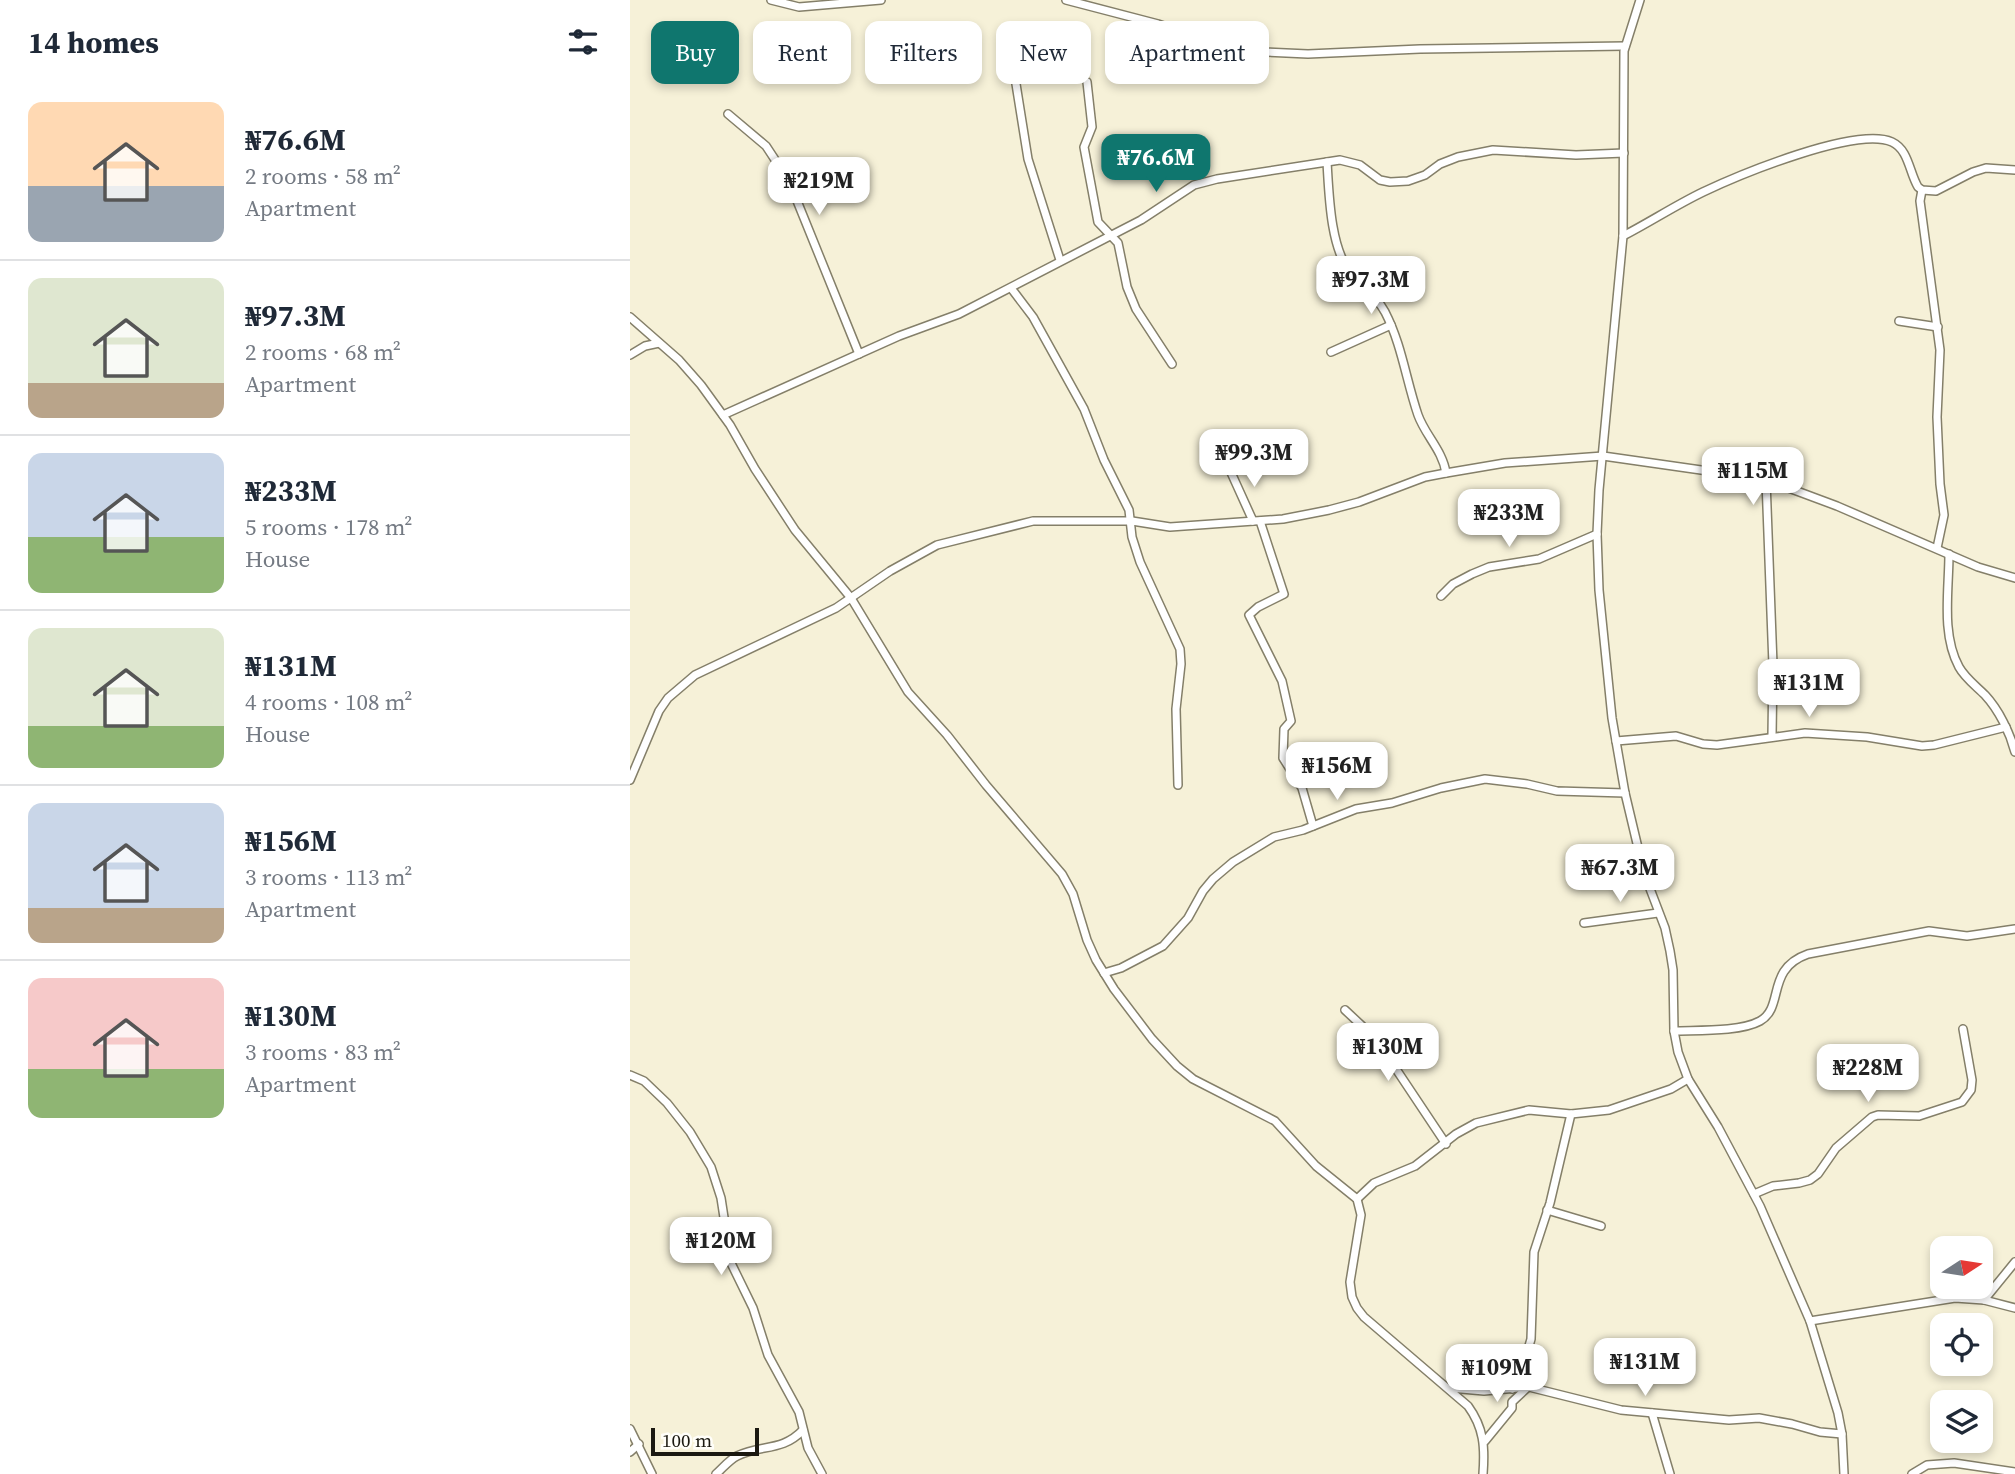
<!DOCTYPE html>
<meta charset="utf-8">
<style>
body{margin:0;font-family:"Source Serif 4",serif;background:#f2f2f3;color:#1f2937;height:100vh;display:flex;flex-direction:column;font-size:26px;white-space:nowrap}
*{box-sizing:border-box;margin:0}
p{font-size:23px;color:#747a83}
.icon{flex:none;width:38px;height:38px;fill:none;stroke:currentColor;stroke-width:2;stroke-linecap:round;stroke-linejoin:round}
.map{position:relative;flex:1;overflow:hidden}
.panel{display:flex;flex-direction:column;background:#fff;width:630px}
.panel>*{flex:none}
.guide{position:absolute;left:21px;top:21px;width:665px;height:63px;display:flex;gap:14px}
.needle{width:46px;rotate:78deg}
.controls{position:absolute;left:1300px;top:1236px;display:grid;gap:14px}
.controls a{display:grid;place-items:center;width:63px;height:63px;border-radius:14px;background:#fff;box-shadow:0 4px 10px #0003;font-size:35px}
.scale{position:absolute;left:21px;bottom:18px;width:108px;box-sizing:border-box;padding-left:7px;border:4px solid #1b1911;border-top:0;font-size:19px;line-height:24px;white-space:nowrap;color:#1b1911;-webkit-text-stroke:5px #fffef9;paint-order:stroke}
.price{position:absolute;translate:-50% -60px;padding:0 16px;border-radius:14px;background:#fff;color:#222;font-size:23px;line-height:46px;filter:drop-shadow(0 2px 4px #0008)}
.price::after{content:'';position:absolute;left:50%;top:42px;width:21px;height:16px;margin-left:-10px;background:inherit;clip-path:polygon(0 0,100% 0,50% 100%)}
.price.selected{background:#0f766e;color:#fff}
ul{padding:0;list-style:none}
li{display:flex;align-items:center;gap:21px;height:175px;padding:0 28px}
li+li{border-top:2px solid #e0e1e3}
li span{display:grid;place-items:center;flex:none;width:196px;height:140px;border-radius:14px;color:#555}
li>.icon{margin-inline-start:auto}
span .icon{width:84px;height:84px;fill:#fffc;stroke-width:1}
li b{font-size:30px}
h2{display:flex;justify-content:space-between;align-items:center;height:84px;padding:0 28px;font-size:30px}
.chip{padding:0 24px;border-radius:14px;background:#fff;box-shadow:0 4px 10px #0003;font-size:24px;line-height:63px}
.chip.selected{background:#0f766e;color:#fff}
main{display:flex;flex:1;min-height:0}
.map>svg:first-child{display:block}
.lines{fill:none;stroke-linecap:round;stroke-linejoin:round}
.minor-casing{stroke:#847f69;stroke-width:10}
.minor{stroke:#fff;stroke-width:7}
</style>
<main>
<section class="panel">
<h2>14 homes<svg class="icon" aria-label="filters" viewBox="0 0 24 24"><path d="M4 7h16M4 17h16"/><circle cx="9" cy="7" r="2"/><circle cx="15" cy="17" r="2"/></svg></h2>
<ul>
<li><span style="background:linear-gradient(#ffd9b3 60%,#9aa5b1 0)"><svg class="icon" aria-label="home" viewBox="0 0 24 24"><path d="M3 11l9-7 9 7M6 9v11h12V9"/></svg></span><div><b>₦76.6M</b><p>2 rooms · 58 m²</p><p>Apartment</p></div></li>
<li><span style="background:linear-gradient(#dfe7d0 75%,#b9a48a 0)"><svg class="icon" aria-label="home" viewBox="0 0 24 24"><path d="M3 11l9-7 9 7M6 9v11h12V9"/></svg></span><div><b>₦97.3M</b><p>2 rooms · 68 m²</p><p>Apartment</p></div></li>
<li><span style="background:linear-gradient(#c9d6e8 60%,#8fb573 0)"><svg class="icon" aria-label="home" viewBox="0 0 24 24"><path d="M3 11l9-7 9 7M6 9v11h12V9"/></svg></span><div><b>₦233M</b><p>5 rooms · 178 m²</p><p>House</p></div></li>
<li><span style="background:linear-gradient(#dfe7d0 70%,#8fb573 0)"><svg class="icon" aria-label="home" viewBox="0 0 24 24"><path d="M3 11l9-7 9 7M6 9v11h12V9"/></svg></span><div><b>₦131M</b><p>4 rooms · 108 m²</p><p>House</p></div></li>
<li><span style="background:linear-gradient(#c9d6e8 75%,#b9a48a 0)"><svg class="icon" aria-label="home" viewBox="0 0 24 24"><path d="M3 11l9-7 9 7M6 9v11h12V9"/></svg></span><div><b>₦156M</b><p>3 rooms · 113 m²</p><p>Apartment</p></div></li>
<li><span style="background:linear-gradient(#f6c9c9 65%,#8fb573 0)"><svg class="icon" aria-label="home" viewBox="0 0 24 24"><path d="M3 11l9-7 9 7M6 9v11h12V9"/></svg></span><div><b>₦130M</b><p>3 rooms · 83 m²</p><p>Apartment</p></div></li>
</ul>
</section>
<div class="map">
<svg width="1385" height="1474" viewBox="0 0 1385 1474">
<rect width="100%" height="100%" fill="#f6f1d8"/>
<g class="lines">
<defs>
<g id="minor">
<polyline points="141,0 169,7 251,0"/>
<polyline points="436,0 528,24 574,40 637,52 678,54 790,49 995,46"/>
<polyline points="1010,0 994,51 993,236 969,490 967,534 969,590 982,718 995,793 1014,873 1035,928 1040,951 1043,970 1044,1031 1048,1052 1058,1079 1088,1127 1130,1206 1180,1321 1208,1413 1212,1434 1214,1474"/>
<polyline points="457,82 462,127 454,147 468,222 488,243 497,287 506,309 542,364"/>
<polyline points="386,84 398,159 430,260"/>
<polyline points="98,114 136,146 159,181 229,354"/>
<path d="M697 162C699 193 700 247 720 272 732 287 744 292 755 312 772 345 776 380 788 415 795 435 813 451 816 473"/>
<polyline points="1292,190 1290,201 1310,350 1307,417 1310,484 1314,515 1307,548"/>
<path d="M993 236C1020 222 1046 205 1073 192 1109 175 1226 126 1262 142 1279 150 1279 172 1288 187L1292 190 1306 191 1343 172 1356 168 1385 170"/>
<polyline points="381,288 403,317 454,409 474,460 499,510 502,537 510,562 550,649 551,664 546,709 548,785"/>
<path d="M0 317 49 360 71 385 100 425 125 469 165 530 221 598 278 692 317 735 356 785 432 874 443 894 457 940 466 960 484 989 522 1039 547 1066 563 1079 645 1121 686 1166 727 1199 731 1215 720 1282 722 1297 727 1308 734 1317 838 1406C854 1428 855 1447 853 1474"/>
<polyline points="1269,321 1308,327"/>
<polyline points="701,352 761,325"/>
<polyline points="0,355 15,346 29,343"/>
<polyline points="93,415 269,336 329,314 511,220 564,185 587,179 710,160 730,165 750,180 760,182 778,181 795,175 810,164 828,157 863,150 946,155 994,153"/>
<polyline points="599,468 623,521"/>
<polyline points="1136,481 1143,665 1142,736"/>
<polyline points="630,521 654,594 628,607 619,615 652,681 661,721 654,729 653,758 672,788 683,826"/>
<path d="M1319 554C1319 590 1311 634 1329 667 1335 678 1346 686 1355 695 1369 710 1380 733 1385 752"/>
<polyline points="811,596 823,584 842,574 859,567 909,559 967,534"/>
<polyline points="986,741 1046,736 1073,744 1087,745 1175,733 1237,737 1292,746 1304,745 1376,727"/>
<polyline points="0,780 29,711 38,698 65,675 206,608 260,571 307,545 403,521 502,521 540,527 653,519 699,510 729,502 795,477 816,473 875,463 973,456 1099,474 1156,487 1207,506 1348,567 1385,578"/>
<polyline points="954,923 1028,913"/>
<polyline points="474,973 491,968 533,946 558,918 573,891 583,879 603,862 644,837 673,830 726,809 762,803 811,788 855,779 897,784 927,791 995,793"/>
<polyline points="715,1010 746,1039 816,1144"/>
<path d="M1044 1031C1068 1030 1110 1032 1130 1021 1155 1007 1135 969 1178 954L1299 931 1337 936 1385 929"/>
<polyline points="0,1075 14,1081 37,1103 60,1132 81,1167 91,1198 101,1263 123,1308 138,1355 169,1412 178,1448 192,1474"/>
<polyline points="1124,1194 1143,1186 1169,1183 1180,1180 1188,1174 1206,1148 1242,1117 1248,1115 1289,1116 1332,1102 1341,1090 1342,1080 1333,1029"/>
<polyline points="727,1199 744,1183 785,1166 826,1134 846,1123 899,1110 941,1114 979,1110 1041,1089 1058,1079"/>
<polyline points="917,1210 971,1226"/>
<polyline points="1354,1300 1385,1262"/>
<polyline points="1180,1321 1325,1298 1354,1300 1385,1308"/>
<polyline points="820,1388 854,1391 899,1387 991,1410 1099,1420 1129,1418 1162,1424 1190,1432 1212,1434"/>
<polyline points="882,1389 895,1360 901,1339 904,1252 920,1203 941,1114"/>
<polyline points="1022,1413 1040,1474"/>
<polyline points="0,1429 22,1474"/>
<polyline points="855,1441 882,1408 882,1402 898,1387"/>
<polyline points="0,1452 9,1444"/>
<path d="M86 1474C93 1468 99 1460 107 1456 131 1444 152 1452 173 1430"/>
<polyline points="1282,1474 1297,1465 1324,1463 1385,1472"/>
</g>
</defs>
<use href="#minor" class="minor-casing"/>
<use href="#minor" class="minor"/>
</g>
</svg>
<div class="controls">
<a><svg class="needle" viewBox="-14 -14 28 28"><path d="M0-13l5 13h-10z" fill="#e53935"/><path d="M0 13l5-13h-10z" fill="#747a83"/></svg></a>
<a><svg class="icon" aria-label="locate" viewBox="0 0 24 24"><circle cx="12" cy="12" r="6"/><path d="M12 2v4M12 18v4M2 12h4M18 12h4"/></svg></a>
<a><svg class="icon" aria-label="layers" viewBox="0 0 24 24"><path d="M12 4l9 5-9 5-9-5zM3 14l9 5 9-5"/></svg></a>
</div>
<div class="scale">100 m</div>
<b class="price selected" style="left:526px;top:194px">₦76.6M</b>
<b class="price" style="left:189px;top:217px">₦219M</b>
<b class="price" style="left:741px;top:316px">₦97.3M</b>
<b class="price" style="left:624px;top:489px">₦99.3M</b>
<b class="price" style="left:1123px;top:507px">₦115M</b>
<b class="price" style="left:879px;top:549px">₦233M</b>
<b class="price" style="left:1179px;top:719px">₦131M</b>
<b class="price" style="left:707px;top:802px">₦156M</b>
<b class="price" style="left:990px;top:904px">₦67.3M</b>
<b class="price" style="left:758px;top:1083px">₦130M</b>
<b class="price" style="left:1238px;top:1104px">₦228M</b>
<b class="price" style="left:91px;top:1277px">₦120M</b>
<b class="price" style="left:1015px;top:1398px">₦131M</b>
<b class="price" style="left:867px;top:1404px">₦109M</b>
<div class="guide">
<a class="chip selected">Buy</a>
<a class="chip">Rent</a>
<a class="chip">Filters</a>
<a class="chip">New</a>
<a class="chip">Apartment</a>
</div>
</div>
</main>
